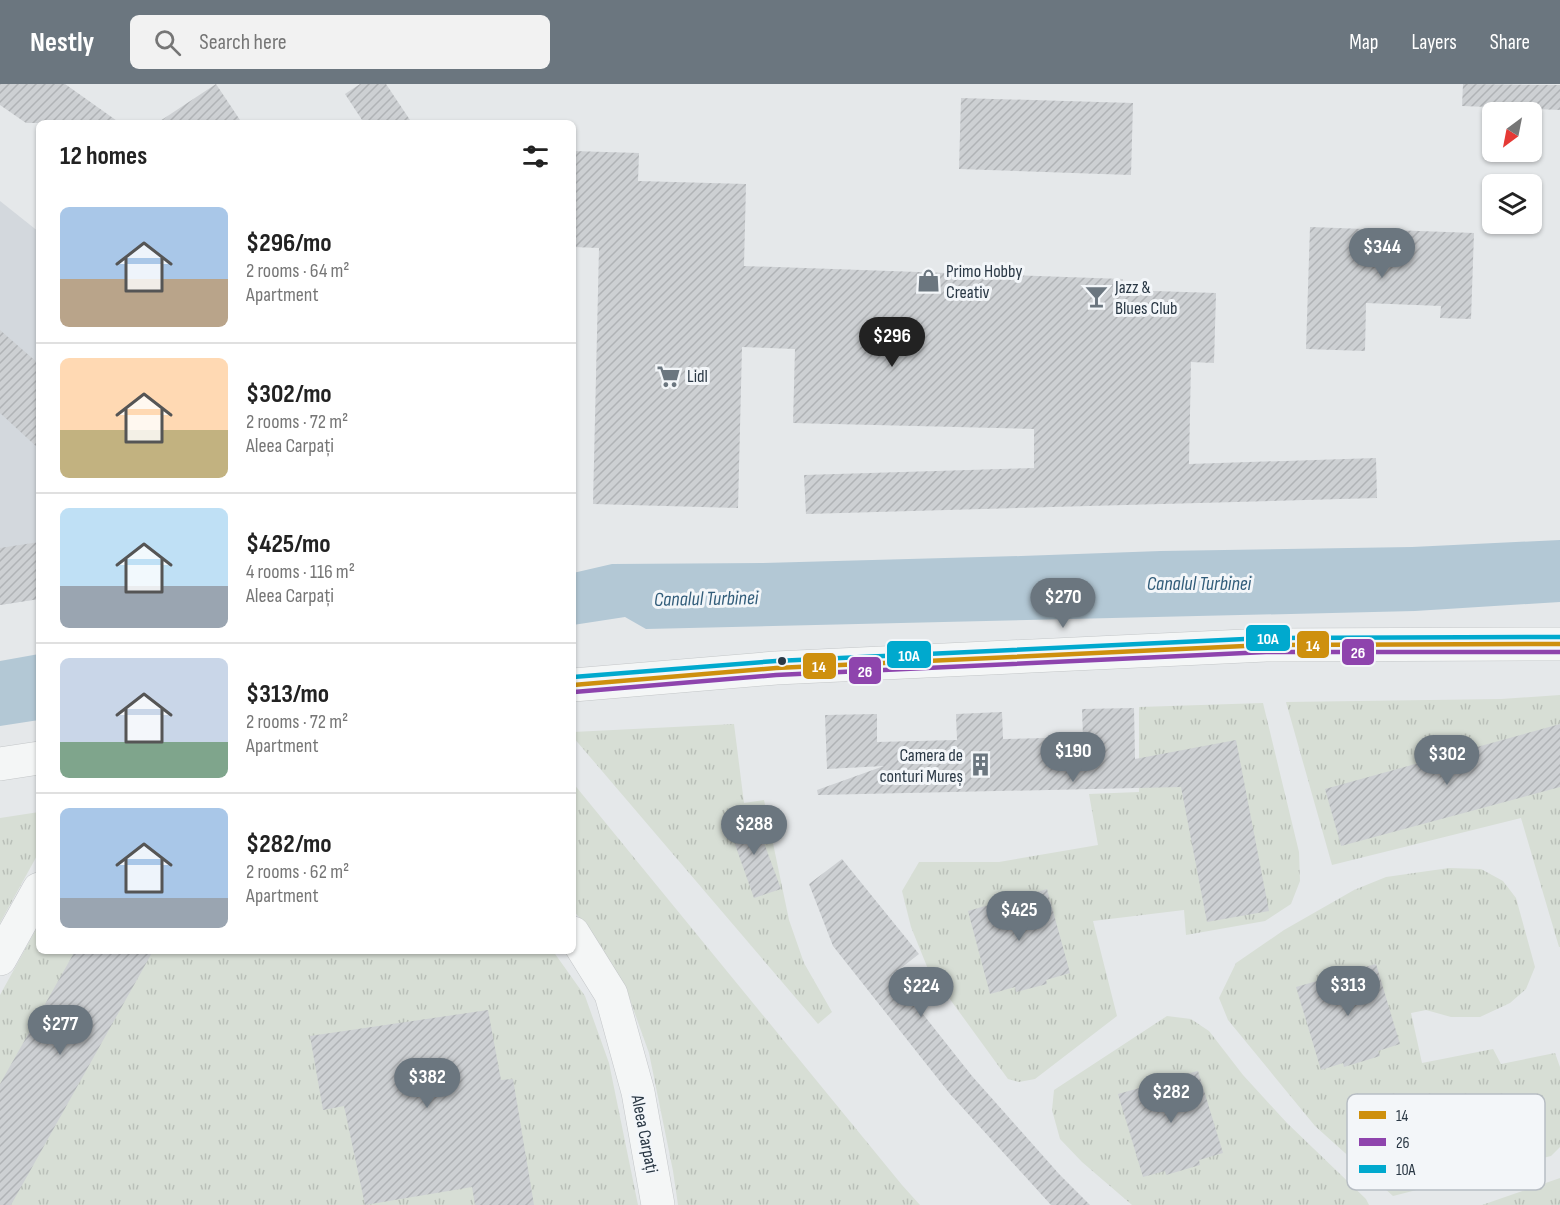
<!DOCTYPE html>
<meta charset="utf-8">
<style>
body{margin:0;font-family:"Sofia Sans Condensed",sans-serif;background:#f2f2f2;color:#222;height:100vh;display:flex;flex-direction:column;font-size:22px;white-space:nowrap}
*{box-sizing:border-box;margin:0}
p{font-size:20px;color:#767676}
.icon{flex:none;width:33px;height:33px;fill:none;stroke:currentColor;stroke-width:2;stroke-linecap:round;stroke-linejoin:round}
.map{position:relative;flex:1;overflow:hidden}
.panel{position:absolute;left:36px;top:36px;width:540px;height:834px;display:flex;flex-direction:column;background:#fff;border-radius:9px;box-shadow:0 2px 4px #0004}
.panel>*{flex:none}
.needle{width:39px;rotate:212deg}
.buttons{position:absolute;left:1482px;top:18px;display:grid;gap:12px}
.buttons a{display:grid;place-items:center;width:60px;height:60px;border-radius:9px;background:#fff;box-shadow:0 2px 4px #0004;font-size:30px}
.price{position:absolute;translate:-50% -51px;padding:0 14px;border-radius:21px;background:#6b767f;color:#fff;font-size:20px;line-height:39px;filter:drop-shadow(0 2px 3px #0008)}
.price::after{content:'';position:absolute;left:50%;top:36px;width:18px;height:14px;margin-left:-9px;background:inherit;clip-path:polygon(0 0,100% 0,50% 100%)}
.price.active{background:#222;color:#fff}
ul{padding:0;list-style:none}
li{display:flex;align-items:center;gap:18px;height:150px;padding:0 24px}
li+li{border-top:2px solid #e0e0e0}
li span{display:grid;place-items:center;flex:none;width:168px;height:120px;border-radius:9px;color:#555}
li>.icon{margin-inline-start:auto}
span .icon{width:72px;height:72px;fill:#fffc;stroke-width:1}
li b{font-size:26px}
h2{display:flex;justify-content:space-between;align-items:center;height:72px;padding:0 24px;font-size:26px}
header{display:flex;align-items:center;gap:36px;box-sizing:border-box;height:84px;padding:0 30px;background:#6b767f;color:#fff}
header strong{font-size:28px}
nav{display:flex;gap:33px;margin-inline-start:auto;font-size:21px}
.search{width:420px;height:54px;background:#f2f2f2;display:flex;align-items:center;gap:15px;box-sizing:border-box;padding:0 21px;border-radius:9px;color:#767676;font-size:22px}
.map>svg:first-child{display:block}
.built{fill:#d3d8dd}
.grass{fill:url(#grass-tufts)}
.water{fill:#b3c8d5}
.building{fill:url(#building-hatch)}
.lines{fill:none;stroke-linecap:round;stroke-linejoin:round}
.minor-casing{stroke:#c3c6c8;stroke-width:34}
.minor{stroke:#f4f6f6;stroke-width:33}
.bus-1-casing{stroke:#f3f6f9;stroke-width:9}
.bus-2-casing{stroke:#f3f6f9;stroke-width:9}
.bus-3-casing{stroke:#f3f6f9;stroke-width:9}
.bus-1{stroke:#ce900e;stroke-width:4.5}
.bus-2{stroke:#8e44ad;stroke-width:4.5}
.bus-3{stroke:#00a9ce;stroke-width:4.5}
.bus-dot{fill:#2a3845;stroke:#f3f6f9;stroke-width:2}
.labels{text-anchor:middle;stroke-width:6;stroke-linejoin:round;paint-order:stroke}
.poi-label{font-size:18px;fill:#2a3845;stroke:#f3f6f9;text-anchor:start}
.street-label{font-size:18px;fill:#2a3845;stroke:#f3f6f9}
.water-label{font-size:20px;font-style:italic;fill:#325d7a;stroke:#f3f6f9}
.key{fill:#f3f6f9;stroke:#b7bdc3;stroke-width:1.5}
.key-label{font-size:16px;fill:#2a3845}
.line-badge{stroke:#f3f6f9;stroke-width:2}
.badge-label{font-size:16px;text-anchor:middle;font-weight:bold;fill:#fff}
</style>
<header>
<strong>Nestly</strong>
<div class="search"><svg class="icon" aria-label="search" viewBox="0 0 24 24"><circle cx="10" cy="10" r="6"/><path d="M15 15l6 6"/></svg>Search here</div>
<nav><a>Map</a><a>Layers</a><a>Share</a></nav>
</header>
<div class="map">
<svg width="1560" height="1121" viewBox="0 0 1560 1121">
<defs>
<pattern id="grass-tufts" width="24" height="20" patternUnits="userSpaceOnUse" patternTransform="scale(1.5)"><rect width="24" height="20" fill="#d7ded5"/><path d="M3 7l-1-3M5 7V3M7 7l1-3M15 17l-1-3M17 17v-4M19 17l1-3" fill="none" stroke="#b9bfb8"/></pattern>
<pattern id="building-hatch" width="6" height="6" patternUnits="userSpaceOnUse" patternTransform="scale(1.5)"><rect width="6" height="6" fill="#cdd0d3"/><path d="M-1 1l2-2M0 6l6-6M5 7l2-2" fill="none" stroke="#b0b3b6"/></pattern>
</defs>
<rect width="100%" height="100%" fill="#e5e8ea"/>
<polygon class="built" points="0,117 39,148 39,515 0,521"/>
<g class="grass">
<polygon points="1560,611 1560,863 1559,863 1521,734 1332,781 1286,618 1501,615"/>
<polygon points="1263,619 1299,768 1300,797 1291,820 1265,837 1186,851 1184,826 1093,837 1117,932 1035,995 1019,998 1008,995 928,885 911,843 902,807 919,778 999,778 1098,761 1089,710 1139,708 1139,623"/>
<polygon points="734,640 744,719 764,716 789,836 804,879 832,928 818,940 573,653 573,648"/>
<polygon points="573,699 902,1101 920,1121 678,1121 673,1087 649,969 625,902 582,837 573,826"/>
<polygon points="39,728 39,768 0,839 0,734"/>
<polygon points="1449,784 1481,785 1503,797 1516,814 1535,883 1526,905 1510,919 1480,933 1451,933 1426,926 1411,929 1422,979 1493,965 1501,980 1555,969 1560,983 1560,1063 1551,1072 1393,1112 1315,1042 1228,936 1219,914 1236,879 1284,846 1354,806 1386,793"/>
<polygon points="39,840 39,867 553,867 585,912 609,979 638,1121 0,1121 0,911"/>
<polygon points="1167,932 1191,935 1209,947 1243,991 1287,1039 1366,1115 1369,1121 1132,1121 1082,1078 1060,1055 1052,1026 1054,1006"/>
<polygon points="1560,1094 1560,1121 1482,1121"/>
</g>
<g class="water">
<polygon points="1560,456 1560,518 1415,527 646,545 625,533 573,541 573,489 612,480 763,479 1021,472 1161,467 1412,463"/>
<polygon points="39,570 39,636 0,642 0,577"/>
</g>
<g class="building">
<polygon points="0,0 65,0 120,39 26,39 0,21"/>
<polygon points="216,0 242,39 157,39"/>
<polygon points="360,0 386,0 412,39 364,39 345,10"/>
<polygon points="1463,0 1560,1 1560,26 1462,22"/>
<polygon points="961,14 1133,19 1131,91 959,85"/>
<polygon points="573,67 639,69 638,97 746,100 744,182 1123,195 1123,206 1216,209 1214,279 1191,278 1189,380 1376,374 1377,414 806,430 804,391 1034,384 1034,345 793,339 795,265 742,263 738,424 593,420 599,164 573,163"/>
<polygon points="1310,143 1474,149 1471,235 1440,234 1441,222 1366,219 1365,267 1306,265"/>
<polygon points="0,246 39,280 39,365 0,329"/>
<polygon points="39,458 39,515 0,521 0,464"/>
<polygon points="1134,624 1135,675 1236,656 1269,827 1207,838 1181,703 818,711 817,706 884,682 827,685 825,631 877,630 877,658 957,656 956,630 1002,628 1003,655 1083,653 1082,625"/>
<polygon points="1560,640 1560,703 1341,762 1325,705"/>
<polygon points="753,729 781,805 754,814 727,738"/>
<polygon points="842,775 919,870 892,891 972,992 1060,1091 1090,1121 1051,1121 950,1010 833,862 809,800"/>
<polygon points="1047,805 1070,889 1046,896 1047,900 1016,908 1015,903 990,910 968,827 992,820 991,817 1025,807 1027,811"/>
<polygon points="75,867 153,867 11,1121 0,1121 0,1000"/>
<polygon points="1376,880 1400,960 1378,967 1380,972 1344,983 1343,979 1321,986 1296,903 1324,895 1322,891 1353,882 1354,886"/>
<polygon points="488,926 501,996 513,995 534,1121 475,1121 472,1103 365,1121 344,1022 323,1026 310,952"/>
<polygon points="1198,987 1223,1069 1199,1076 1200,1081 1166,1091 1165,1087 1143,1093 1118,1010 1143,1003 1142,999 1176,989 1178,992"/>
</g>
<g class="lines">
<defs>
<g id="minor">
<polyline points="573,601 776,584 1266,561 1560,560"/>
<polyline points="0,680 39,674"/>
<polyline points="573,849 611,910 638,1008 658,1121"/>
<polyline points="0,875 39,805"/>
</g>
</defs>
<use href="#minor" class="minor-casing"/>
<use href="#minor" class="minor"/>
<defs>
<polyline id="bus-1" points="573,601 776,584 1266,561 1560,560"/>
<polyline id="bus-2" points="574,608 776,591 1266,568 1560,568"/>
<polyline id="bus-3" points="573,593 776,577 1266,554 1560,553"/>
</defs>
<use href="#bus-1" class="bus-1-casing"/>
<use href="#bus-2" class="bus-2-casing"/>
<use href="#bus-3" class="bus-3-casing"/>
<use href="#bus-1" class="bus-1"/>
<use href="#bus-2" class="bus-2"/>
<use href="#bus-3" class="bus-3"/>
</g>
<defs>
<symbol id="shop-bare" viewBox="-9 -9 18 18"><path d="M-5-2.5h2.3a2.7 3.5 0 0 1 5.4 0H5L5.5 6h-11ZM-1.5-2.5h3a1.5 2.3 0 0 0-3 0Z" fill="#6b767f" stroke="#f3f6f9" stroke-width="2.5" paint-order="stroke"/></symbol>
<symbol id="bar-bare" viewBox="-9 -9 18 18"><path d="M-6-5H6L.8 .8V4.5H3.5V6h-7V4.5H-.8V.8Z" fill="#6b767f" stroke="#f3f6f9" stroke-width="2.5" paint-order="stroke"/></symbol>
<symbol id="supermarket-bare" viewBox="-9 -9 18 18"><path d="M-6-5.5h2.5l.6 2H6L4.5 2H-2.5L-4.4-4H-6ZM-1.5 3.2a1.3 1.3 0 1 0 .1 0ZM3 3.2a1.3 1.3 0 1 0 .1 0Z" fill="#6b767f" stroke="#f3f6f9" stroke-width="2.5" paint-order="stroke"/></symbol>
<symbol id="building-bare" viewBox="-9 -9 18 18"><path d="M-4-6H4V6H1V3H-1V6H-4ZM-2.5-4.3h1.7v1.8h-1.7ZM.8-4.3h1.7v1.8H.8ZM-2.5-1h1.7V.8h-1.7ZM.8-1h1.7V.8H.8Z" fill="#6b767f" stroke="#f3f6f9" stroke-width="2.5" paint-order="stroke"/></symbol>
</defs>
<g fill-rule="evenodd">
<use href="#shop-bare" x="912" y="180" width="33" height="33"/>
<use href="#bar-bare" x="1080" y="196" width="33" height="33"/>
<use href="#supermarket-bare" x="652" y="276" width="33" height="33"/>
<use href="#building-bare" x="964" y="664" width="33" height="33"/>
</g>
<circle class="bus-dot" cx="782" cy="577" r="5"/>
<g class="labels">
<g class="poi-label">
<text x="946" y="193">Primo Hobby<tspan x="946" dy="21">Creativ</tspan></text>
<text x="1115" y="209">Jazz &amp;<tspan x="1115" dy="21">Blues Club</tspan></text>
<text x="687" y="298">Lidl</text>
<text x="963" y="677" text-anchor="end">Camera de<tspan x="963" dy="21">conturi Mureș</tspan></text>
</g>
<g class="street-label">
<text transform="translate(645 1050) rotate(79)" y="6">Aleea Carpați</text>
</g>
<g class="water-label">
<text x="1199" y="506">Canalul Turbinei</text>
<text transform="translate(706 514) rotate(-1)" y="7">Canalul Turbinei</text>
</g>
</g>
<rect x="1347" y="1010" width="198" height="96" rx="9" class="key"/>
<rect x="1359" y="1027" width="27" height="8" fill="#ce900e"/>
<rect x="1359" y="1054" width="27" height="8" fill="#8e44ad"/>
<rect x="1359" y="1081" width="27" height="8" fill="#00a9ce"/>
<g class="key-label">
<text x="1396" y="1037">14</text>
<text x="1396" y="1064">26</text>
<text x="1396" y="1091">10A</text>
</g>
<g class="line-badge">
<rect x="1245" y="540" width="46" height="28" rx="6" fill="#00a9ce"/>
<rect x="1296" y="546" width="34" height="29" rx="6" fill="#ce900e"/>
<rect x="1341" y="554" width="34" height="28" rx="6" fill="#8e44ad"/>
<rect x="886" y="556" width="46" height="29" rx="6" fill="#00a9ce"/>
<rect x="802" y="568" width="35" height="28" rx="6" fill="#ce900e"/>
<rect x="848" y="572" width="34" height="29" rx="6" fill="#8e44ad"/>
</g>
<g class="badge-label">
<text x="1268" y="560">10A</text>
<text x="1313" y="567">14</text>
<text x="1358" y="574">26</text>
<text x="909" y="577">10A</text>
<text x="819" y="588">14</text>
<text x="865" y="593">26</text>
</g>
</svg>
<div class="buttons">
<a><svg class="needle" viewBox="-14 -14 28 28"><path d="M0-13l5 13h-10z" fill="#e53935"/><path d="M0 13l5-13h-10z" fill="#767676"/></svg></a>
<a><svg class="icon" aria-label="layers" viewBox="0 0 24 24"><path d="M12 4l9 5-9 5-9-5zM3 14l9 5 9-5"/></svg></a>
</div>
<b class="price" style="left:1382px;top:195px">$344</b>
<b class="price active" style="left:892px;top:284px">$296</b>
<b class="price" style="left:1063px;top:545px">$270</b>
<b class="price" style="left:1073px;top:699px">$190</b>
<b class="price" style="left:1447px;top:702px">$302</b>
<b class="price" style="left:754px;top:772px">$288</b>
<b class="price" style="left:1019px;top:858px">$425</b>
<b class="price" style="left:1348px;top:933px">$313</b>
<b class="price" style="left:921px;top:934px">$224</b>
<b class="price" style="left:60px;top:972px">$277</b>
<b class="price" style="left:427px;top:1025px">$382</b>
<b class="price" style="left:1171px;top:1040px">$282</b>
<section class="panel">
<h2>12 homes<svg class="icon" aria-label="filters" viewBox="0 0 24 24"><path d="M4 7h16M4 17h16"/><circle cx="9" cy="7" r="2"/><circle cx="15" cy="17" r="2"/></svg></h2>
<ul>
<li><span style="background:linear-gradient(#a9c7e8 60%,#b9a48a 0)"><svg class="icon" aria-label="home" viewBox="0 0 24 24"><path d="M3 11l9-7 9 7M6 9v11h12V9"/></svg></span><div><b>$296/mo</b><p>2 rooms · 64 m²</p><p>Apartment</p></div></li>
<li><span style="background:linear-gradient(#ffd9b3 60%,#c2b280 0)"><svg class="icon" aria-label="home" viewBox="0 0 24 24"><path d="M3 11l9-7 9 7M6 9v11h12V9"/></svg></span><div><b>$302/mo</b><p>2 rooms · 72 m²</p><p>Aleea Carpați</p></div></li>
<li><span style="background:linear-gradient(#bfe0f5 65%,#9aa5b1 0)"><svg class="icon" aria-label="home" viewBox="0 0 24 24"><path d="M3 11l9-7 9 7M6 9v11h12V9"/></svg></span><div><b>$425/mo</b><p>4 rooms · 116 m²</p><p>Aleea Carpați</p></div></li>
<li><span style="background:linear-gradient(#c9d6e8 70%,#7fa58c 0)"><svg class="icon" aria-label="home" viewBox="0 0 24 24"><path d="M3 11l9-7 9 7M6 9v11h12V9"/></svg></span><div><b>$313/mo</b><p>2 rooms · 72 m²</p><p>Apartment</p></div></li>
<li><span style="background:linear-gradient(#a9c7e8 75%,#9aa5b1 0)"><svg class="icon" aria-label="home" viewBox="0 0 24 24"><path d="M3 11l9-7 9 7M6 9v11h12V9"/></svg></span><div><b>$282/mo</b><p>2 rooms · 62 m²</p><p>Apartment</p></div></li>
</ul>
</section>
</div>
